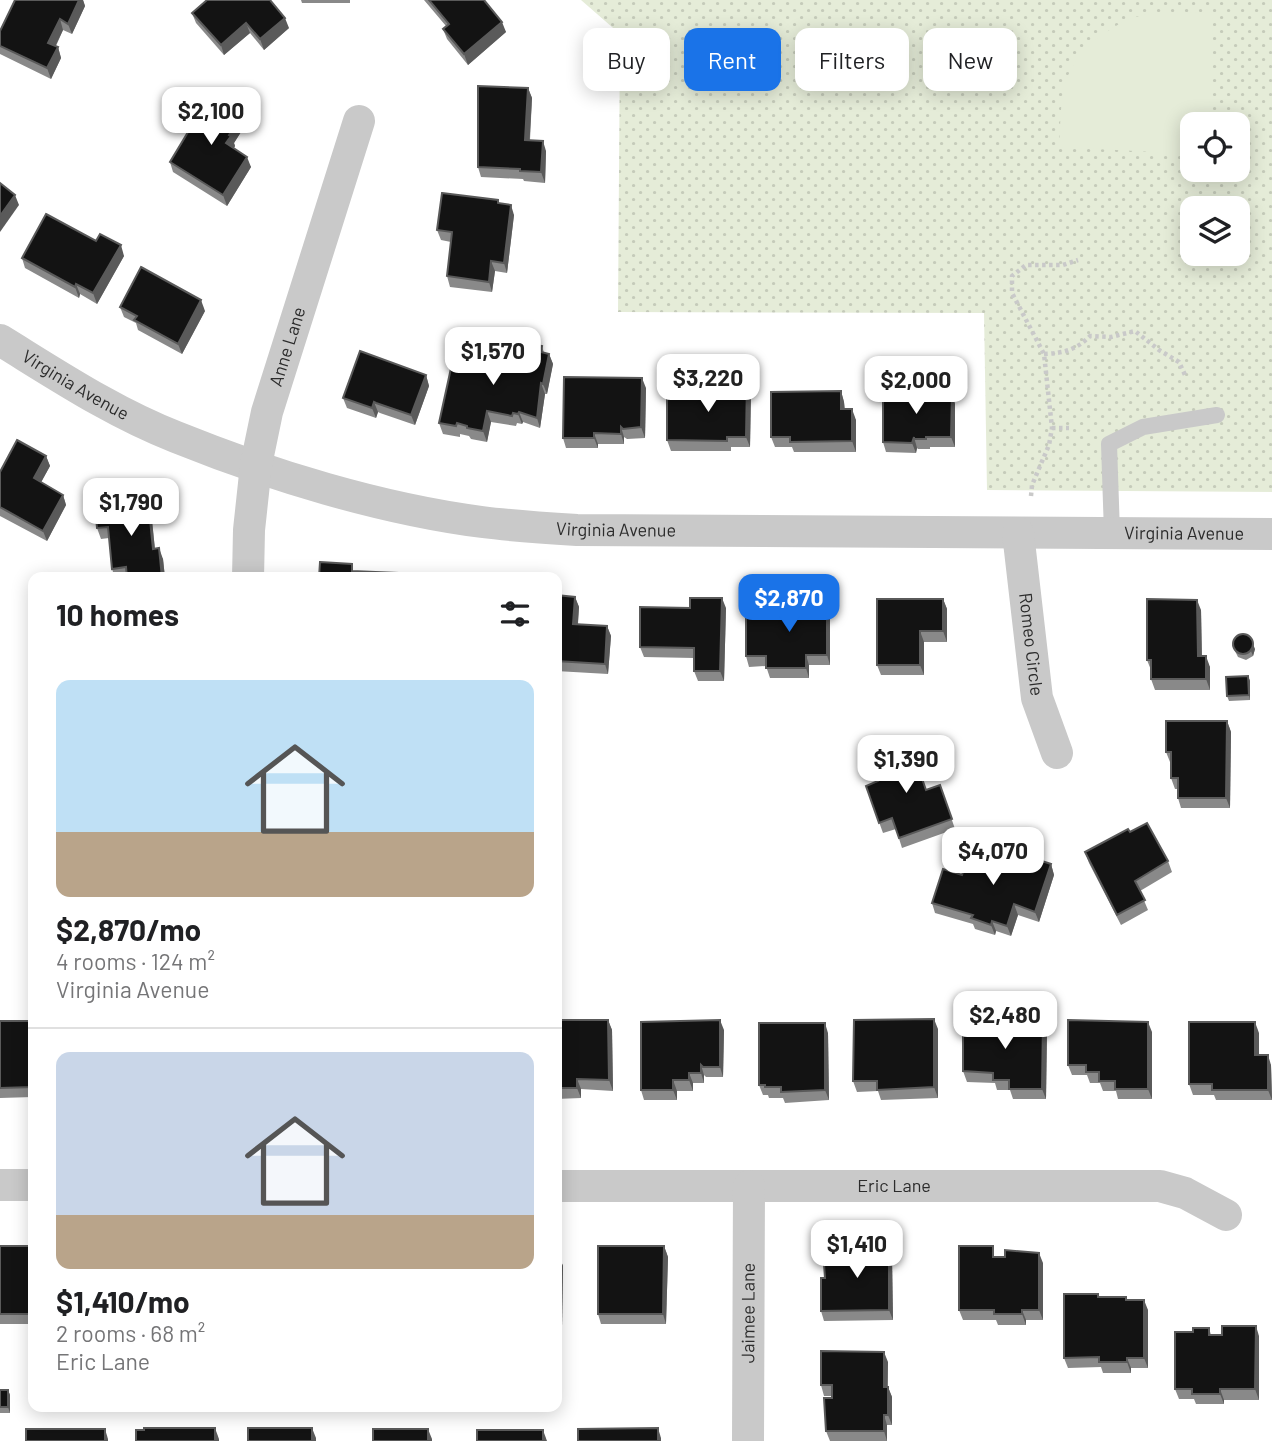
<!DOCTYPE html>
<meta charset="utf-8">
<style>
body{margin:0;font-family:Barlow,sans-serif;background:#f2f2f2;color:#202124;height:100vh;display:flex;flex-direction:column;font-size:26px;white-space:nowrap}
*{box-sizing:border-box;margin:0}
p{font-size:23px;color:#757577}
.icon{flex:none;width:38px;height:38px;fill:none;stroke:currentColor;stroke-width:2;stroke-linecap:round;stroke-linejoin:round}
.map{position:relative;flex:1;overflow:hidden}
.drawer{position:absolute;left:28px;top:572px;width:534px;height:840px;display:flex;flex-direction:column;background:#fff;border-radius:14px;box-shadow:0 4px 18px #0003}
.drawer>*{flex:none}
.hud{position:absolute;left:583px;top:28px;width:583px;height:63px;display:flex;gap:14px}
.tools{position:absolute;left:1180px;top:112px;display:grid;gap:14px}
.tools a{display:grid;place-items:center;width:70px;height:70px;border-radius:14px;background:#fff;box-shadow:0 4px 18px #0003;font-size:35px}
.price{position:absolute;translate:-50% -60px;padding:0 16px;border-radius:14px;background:#fff;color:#222;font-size:23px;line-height:46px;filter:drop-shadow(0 2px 4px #0008)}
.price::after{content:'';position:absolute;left:50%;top:42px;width:21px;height:16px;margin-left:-10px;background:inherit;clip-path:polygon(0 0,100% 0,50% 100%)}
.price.selected{background:#1a73e8;color:#fff}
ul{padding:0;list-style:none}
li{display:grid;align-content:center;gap:14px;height:371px;padding:0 28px}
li+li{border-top:2px solid #e0e0e0}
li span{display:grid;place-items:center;height:217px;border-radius:14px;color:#555}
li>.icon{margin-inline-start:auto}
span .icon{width:126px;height:126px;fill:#fffc;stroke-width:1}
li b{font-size:30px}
h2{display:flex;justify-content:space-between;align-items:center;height:84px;padding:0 28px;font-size:30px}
.pill{padding:0 24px;border-radius:14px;background:#fff;box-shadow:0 4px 18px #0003;font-size:24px;line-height:63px}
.pill.selected{background:#1a73e8;color:#fff}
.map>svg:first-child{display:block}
.park{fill:url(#park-dots);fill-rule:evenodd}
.pitch{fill:#e5ecd8}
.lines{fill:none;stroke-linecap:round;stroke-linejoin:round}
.path{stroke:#c9c9c9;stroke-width:4.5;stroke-dasharray:3.5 3.5;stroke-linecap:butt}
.service{stroke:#c9c9c9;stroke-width:16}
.minor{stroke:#c9c9c9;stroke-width:32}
.wall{fill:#898989}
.shaded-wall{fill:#5a5a5a}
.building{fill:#131313;stroke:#5a5a5a;stroke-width:2}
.labels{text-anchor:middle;stroke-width:7;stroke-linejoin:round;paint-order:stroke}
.street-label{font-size:18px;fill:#2c2c2c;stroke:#fff}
</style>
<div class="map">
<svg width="1272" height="1441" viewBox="0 0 1272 1441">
<defs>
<pattern id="park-dots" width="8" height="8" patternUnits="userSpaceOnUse" patternTransform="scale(1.75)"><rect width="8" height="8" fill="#e5ecd8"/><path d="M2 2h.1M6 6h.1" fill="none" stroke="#c5cbba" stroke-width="1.8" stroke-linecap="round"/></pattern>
</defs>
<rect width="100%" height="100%" fill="#fff"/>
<path class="park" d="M581 0H1272V492L987 490 984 313 618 312 620 34ZM1192 124H1237V170H1192ZM1192 208H1237V254H1192Z"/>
<path class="pitch" d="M1181 12 1213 13 1209 124H1192V154L1059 147C1061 123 1059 94 1070 71 1083 45 1115 22 1143 15 1155 13 1169 13 1181 12Z"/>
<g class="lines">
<g class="path">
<path d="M1044 354C1064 353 1076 350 1090 336L1111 337 1135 331 1159 350 1179 362 1185 375"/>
<polyline points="1052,428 1069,428"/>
<polyline points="1031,496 1032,485 1049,445 1052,428 1044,354 1012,293 1012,276 1026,265 1063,265 1078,260"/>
</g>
<polyline class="service" points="1112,533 1109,444 1143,427 1217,415"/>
<g class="minor">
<path id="s1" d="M0 340C57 375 114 413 176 437 270 475 381 509 482 522 513 526 545 528 577 530L1272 534"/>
<path id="s2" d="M1018 533 1037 698 1057 753"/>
<path id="s3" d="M248 578 249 530 256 465 267 412 359 121"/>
<polyline points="0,1185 33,1185"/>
<path id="s4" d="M556 1186H1160L1185 1193 1226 1215"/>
<path id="s5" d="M748 1441 749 1186"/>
</g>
</g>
<g class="wall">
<polygon points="15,0 83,0 85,6 72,34 63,30 56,46 58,47 61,58 51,79 0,54 0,31"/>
<polygon points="301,0 350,0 350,3 302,3"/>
<polygon points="424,0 484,0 506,32 468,65 447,39 443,29 446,26"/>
<polygon points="192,13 289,28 264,50 250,33 224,55 196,23"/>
<polygon points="528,88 532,98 530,140 546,151 545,183 524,181 523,179 481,177 478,167"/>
<polygon points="242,114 246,124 234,143 235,146 234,148 251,167 227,206 173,172 170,162"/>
<polygon points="498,200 499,203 514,215 507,273 495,271 492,292 450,287 447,276 451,242 441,240 437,230"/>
<polygon points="96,241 124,256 97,304 80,294 79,298 25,268 22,258"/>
<polygon points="120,307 205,311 182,354 138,330 136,323 124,317"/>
<polygon points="542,346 544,353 549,354 553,364 547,394 545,394 540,428 523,422 522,424 517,423 516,426 491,422 487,442 471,439 469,436 460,434 460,437 443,434 439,423 515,361 526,349"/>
<polygon points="426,375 429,386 415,425 380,413 378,412 376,418 347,408 343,398"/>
<polygon points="747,381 751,392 750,447 731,447 731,451 671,451 667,440 724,390"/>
<polygon points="646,388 645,438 627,439 624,437 624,444 598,444 598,448 566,448 563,438"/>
<polygon points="841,391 844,402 845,409 856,420 856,452 794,452 792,447 775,447 771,437"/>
<polygon points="952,394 955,404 955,447 930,447 930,449 918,449 917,448 916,453 886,452 883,442"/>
<polygon points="46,456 50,466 41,482 63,495 66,505 47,541 0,516 0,472"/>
<polygon points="151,511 155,549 163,559 165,578 115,578 112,569 109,538 101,539 97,528"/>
<polygon points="556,595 575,597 579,607 578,624 607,626 611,636 608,674 556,671"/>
<polygon points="943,599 947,609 947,642 924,642 924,675 881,675 877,665"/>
<polygon points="726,608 724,681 698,681 694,671 694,658 644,657 640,647"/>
<polygon points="830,609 830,665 809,665 809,678 770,678 766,666 749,667 746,656 791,613"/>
<polygon points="1201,610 1202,656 1210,667 1210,690 1155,690 1151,679 1151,670 1147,660"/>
<polygon points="1232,645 1255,649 1253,656 1246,660 1238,657"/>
<polygon points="1248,676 1250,681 1250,700 1229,701 1227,696"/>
<polygon points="1227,721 1231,732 1230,808 1181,808 1178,798 1178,789 1175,789 1171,778 1171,762 1170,762 1166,752"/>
<polygon points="940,785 955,829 902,848 896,829 883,833 866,786 926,790"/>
<polygon points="1130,832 1168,861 1172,872 1140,891 1148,910 1121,925 1089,863 1085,852"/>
<polygon points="992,858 1009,859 1011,864 1016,866 1051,864 1054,875 1039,922 1018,915 1011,936 996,931 995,935 975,929 973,924 935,913 932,903 962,875"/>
<polygon points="556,1020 608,1020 612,1030 613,1091 581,1089 581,1098 556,1099"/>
<polygon points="0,1021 33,1021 33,1097 0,1098"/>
<polygon points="938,1029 938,1098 881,1100 878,1091 857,1092 853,1081"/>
<polygon points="724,1030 723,1077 706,1077 704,1075 704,1083 693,1083 693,1091 677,1091 677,1100 644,1100 641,1090"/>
<polygon points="1047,1031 1046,1099 1013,1099 1010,1090 997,1090 995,1083 967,1082 963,1071"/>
<polygon points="1152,1032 1152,1099 1118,1099 1116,1091 1103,1091 1100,1083 1090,1083 1087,1075 1072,1075 1068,1065"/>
<polygon points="828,1033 829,1100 785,1103 783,1098 769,1098 768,1095 763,1095 759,1085"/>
<polygon points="1259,1033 1259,1055 1271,1065 1272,1100 1216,1100 1214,1095 1193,1095 1189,1084"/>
<polygon points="0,1246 33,1247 33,1324 0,1324"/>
<polygon points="664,1246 668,1257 666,1324 601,1324 598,1314"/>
<polygon points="556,1256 559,1256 563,1266 562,1327 556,1327"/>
<polygon points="892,1257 893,1320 824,1321 821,1311 825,1278 833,1264"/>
<polygon points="996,1257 1043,1263 1043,1320 1026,1320 1026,1325 998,1325 996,1320 963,1320 959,1310"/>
<polygon points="1098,1294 1099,1297 1127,1300 1148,1310 1148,1368 1131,1368 1131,1373 1103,1373 1101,1367 1068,1368 1064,1358"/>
<polygon points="1209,1328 1211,1335 1259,1336 1259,1400 1224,1400 1224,1404 1196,1404 1194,1399 1179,1399 1175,1389 1193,1332"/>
<polygon points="888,1362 888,1387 892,1397 892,1425 887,1425 887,1441 830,1441 826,1431 832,1396 824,1396 821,1385"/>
<polygon points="0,1390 8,1390 10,1395 10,1413 0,1413"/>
</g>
<g class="shaded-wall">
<polygon points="79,0 83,0 85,6 72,34 68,24"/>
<polygon points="285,18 289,28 264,50 260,39"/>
<polygon points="60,19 63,30 52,53 48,43"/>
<polygon points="502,22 506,32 468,65 464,54"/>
<polygon points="246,23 250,33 224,55 221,45"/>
<polygon points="58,47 61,58 51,79 47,68"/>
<polygon points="528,88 532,98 529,150 525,140"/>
<polygon points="242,114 246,124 234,143 235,146 230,154 226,143 229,135"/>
<polygon points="543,141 546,151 545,183 541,172"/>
<polygon points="247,157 251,167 227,206 223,195"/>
<polygon points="15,195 19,205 0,232 0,216"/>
<polygon points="511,205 514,215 507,273 504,263"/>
<polygon points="121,245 124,256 97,304 93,293"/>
<polygon points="491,261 495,271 492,292 489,282"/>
<polygon points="76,284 80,294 79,298 75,287"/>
<polygon points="201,300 205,311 182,354 178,344"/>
<polygon points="549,354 553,364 547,394 543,384"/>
<polygon points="426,375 429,386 415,425 411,415"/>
<polygon points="642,378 646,388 645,438 641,427"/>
<polygon points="747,381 751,392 750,447 746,437"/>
<polygon points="541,383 545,394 540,428 537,418"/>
<polygon points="841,391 844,402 845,420 841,409"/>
<polygon points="952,394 955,404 955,447 951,437"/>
<polygon points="374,402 378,412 376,418 372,408"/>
<polygon points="852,409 856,420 856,452 852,441"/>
<polygon points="487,411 491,422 487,442 483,431"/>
<polygon points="519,412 523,422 522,424 518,414"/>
<polygon points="621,427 624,437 624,444 621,434"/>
<polygon points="594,433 598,444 598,448 594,438"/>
<polygon points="914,437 917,448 916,453 912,443"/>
<polygon points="46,456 50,466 38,488 34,478"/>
<polygon points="63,495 66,505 47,541 43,531"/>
<polygon points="148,500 151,511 156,560 153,549"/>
<polygon points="159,548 163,559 165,578 162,578"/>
<polygon points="575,597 579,607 577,634 573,624"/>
<polygon points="722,598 726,608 724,681 720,671"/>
<polygon points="827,599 830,609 830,665 827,655"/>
<polygon points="943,599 947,609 947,642 943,631"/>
<polygon points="1197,600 1201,610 1202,667 1198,656"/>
<polygon points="607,626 611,636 608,674 605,664"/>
<polygon points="920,631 924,642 924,675 920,665"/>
<polygon points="1253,644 1255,649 1253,656 1251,651"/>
<polygon points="806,655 809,665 809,678 806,668"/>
<polygon points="1206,656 1210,667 1210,690 1206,679"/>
<polygon points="1248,676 1250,681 1250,700 1249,695"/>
<polygon points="1227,721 1231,732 1230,808 1226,798"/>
<polygon points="1051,864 1054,875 1039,922 1035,912"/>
<polygon points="1014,904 1018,915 1011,936 1007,926"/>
<polygon points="992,921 996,931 995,935 991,925"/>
<polygon points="934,1019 938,1029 938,1098 934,1087"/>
<polygon points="608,1020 612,1030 613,1091 609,1080"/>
<polygon points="720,1020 724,1030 723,1077 720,1067"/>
<polygon points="1043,1021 1047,1031 1046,1099 1042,1089"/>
<polygon points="1148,1022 1152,1032 1152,1099 1148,1089"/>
<polygon points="1255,1022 1259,1033 1259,1065 1255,1055"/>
<polygon points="825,1023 828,1033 829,1100 825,1090"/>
<polygon points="1268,1055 1271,1065 1272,1100 1268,1090"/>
<polygon points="701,1065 704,1075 704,1083 701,1073"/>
<polygon points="689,1073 693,1083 693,1091 689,1080"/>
<polygon points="577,1079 581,1089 581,1098 577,1088"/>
<polygon points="673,1080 677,1091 677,1100 673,1090"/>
<polygon points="664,1246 668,1257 666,1324 663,1314"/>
<polygon points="889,1246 892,1257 893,1320 889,1310"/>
<polygon points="1039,1253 1043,1263 1043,1320 1039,1310"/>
<polygon points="559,1256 563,1266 562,1327 559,1316"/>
<polygon points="1144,1300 1148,1310 1148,1368 1144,1358"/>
<polygon points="1022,1310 1026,1320 1026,1325 1022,1314"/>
<polygon points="1256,1326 1259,1336 1259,1400 1255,1389"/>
<polygon points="884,1352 888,1362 887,1397 884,1387"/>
<polygon points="1127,1358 1131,1368 1131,1373 1127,1362"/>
<polygon points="888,1387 892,1397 892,1425 888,1415"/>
<polygon points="1220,1389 1224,1400 1224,1404 1220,1394"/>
<polygon points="8,1390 10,1395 10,1413 8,1407"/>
<polygon points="884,1415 887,1425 887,1441 884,1431"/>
<polygon points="215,1428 219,1439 219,1441 215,1441"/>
<polygon points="312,1428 316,1438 316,1441 312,1441"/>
<polygon points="658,1428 661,1438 661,1441 658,1441"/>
<polygon points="105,1429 108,1439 108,1441 105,1441"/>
<polygon points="428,1429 432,1439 432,1441 428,1441"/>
<polygon points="543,1430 547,1441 543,1441"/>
</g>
<g class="building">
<polygon points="15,0 79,0 68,24 60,19 48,43 58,47 47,68 0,46 0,31"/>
<polygon points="207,0 270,0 285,18 260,39 246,23 221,45 192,13"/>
<polygon points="429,0 484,0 502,22 464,54 443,29 449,24"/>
<polygon points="478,86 528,88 525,140 543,141 541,172 520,171 520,169 478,167"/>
<polygon points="211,94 242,114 229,135 231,136 226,143 247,157 223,195 170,162"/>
<polygon points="0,183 15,195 0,216"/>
<polygon points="442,193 498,200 498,203 511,205 504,263 491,261 489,282 447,276 452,232 437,230"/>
<polygon points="46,214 96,241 100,234 121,245 93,293 76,284 75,287 22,258"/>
<polygon points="141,267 201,300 178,344 134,320 137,316 120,307"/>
<polygon points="527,343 542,346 541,352 549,354 543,384 541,383 537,418 519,412 518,414 513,413 512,416 487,411 483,431 467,428 467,426 457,423 456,426 439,423 455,350 515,361 518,347 526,349"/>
<polygon points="360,351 426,375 411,415 376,403 374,402 372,408 343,398"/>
<polygon points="564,377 642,378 641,427 623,429 621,427 621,434 594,433 594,438 563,438"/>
<polygon points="724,381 747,381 746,437 727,437 727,441 667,440 667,391 724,390"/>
<polygon points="841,391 841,409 852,409 852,441 790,442 790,437 771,437 771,392"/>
<polygon points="883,392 952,394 951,437 926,437 926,439 914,439 914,437 912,443 883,442"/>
<polygon points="17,440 46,456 34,478 63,495 43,531 0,507 0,472"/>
<polygon points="148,500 153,549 159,548 162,578 127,578 126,567 112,569 108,527 97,528 95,505"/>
<polygon points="320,562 352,564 352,571 398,573 398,578 319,578"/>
<polygon points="556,595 575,597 573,624 607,626 605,664 556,661"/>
<polygon points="690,598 722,598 720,671 694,671 694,648 640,647 640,607 690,608"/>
<polygon points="791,599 827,599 827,655 806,655 806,668 766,668 766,656 746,656 746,613 791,613"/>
<polygon points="877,599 943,599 943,631 920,631 920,665 877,665"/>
<polygon points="1147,599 1197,600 1198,656 1206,656 1206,679 1151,679 1151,660 1147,660"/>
<circle cx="1243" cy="644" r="10"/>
<polygon points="1248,676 1249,695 1227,696 1226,677"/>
<polygon points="1166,721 1227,721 1226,798 1178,798 1178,778 1171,778 1171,752 1166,752"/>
<polygon points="911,747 926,790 940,785 952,819 899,838 892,818 879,823 866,786 878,781 871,762"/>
<polygon points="1147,823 1168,861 1135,881 1145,900 1117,915 1085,852 1128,829 1130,832"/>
<polygon points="970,851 992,858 994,855 1009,859 1008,863 1016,866 1020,854 1051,864 1035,912 1014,904 1007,926 992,921 991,925 971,918 973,915 932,903 943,869 962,875"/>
<polygon points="934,1019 934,1087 877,1090 877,1081 853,1081 854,1020"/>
<polygon points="556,1020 608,1020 609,1080 577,1079 577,1088 556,1088"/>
<polygon points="720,1020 720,1067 703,1067 701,1065 701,1073 689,1073 689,1080 673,1080 673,1090 641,1090 641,1022"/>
<polygon points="1068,1020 1148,1022 1148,1089 1115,1089 1115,1081 1099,1081 1099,1072 1086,1072 1086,1065 1068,1065"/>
<polygon points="0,1021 33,1021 33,1087 0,1088"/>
<polygon points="963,1021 1043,1021 1042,1089 1009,1089 1009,1080 993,1080 993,1073 963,1071"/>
<polygon points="1189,1022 1255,1022 1255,1055 1268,1055 1268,1090 1212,1090 1212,1084 1189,1084"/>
<polygon points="759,1023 825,1023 825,1090 781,1092 781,1087 765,1087 765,1085 759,1085"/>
<rect x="0" y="1246" width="33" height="68"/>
<polygon points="598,1246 664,1246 663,1314 598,1314"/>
<polygon points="833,1246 889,1246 889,1310 821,1311 821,1278 825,1278 824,1264 833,1264"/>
<polygon points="959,1246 993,1246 993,1257 1005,1257 1005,1250 1039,1253 1039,1310 1022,1310 1022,1314 994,1314 994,1310 959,1310"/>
<rect x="556" y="1256" width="3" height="60"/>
<polygon points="1064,1294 1098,1294 1098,1297 1126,1297 1126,1300 1144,1300 1144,1358 1127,1358 1127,1362 1099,1362 1099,1357 1064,1358"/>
<polygon points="1222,1326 1256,1326 1255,1389 1220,1389 1220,1394 1192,1394 1192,1389 1175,1389 1175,1332 1193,1332 1193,1328 1209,1328 1209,1335 1222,1335"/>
<polygon points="821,1351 884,1352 884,1387 888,1387 888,1415 884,1415 884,1431 826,1431 824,1398 832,1398 832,1385 821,1385"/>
<rect x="0" y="1390" width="8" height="17"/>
<polygon points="144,1428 215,1428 215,1441 136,1441 136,1430 144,1430"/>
<rect x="248" y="1428" width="64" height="13"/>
<polygon points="658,1428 658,1441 578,1441 578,1429"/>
<rect x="26" y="1429" width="79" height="12"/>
<rect x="373" y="1429" width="55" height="12"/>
<rect x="477" y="1430" width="66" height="11"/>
</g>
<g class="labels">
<g class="street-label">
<text dy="6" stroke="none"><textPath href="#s3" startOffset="236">Anne Lane</textPath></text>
<text dy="6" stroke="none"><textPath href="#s1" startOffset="88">Virginia Avenue</textPath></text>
<text dy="6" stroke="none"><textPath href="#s1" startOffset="654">Virginia Avenue</textPath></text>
<text dy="6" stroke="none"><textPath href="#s1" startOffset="1222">Virginia Avenue</textPath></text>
<text dy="6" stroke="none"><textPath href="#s2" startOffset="112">Romeo Circle</textPath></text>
<text dy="6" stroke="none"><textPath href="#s4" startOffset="338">Eric Lane</textPath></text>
<text dy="6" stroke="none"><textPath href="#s5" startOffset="128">Jaimee Lane</textPath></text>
</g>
</g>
</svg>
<div class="tools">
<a><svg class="icon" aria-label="locate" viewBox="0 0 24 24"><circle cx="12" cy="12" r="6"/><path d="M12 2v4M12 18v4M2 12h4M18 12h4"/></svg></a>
<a><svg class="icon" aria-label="layers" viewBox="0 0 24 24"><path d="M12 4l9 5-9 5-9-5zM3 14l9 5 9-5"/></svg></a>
</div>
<b class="price" style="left:211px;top:147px">$2,100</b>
<b class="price" style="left:493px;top:387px">$1,570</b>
<b class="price" style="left:708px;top:414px">$3,220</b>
<b class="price" style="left:916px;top:416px">$2,000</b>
<b class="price" style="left:131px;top:538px">$1,790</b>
<b class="price selected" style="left:789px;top:634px">$2,870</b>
<b class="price" style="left:906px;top:795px">$1,390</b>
<b class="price" style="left:993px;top:887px">$4,070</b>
<b class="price" style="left:1005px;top:1051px">$2,480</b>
<b class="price" style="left:857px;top:1280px">$1,410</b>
<div class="hud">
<a class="pill">Buy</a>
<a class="pill selected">Rent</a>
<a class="pill">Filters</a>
<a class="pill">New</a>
</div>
<section class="drawer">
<h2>10 homes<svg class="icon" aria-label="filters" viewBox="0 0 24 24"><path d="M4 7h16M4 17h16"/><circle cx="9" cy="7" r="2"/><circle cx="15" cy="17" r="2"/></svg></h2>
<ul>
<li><span style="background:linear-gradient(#bfe0f5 70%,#b9a48a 0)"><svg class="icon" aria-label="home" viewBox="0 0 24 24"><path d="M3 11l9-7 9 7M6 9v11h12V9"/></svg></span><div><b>$2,870/mo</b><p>4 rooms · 124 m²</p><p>Virginia Avenue</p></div></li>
<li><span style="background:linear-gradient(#c9d6e8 75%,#b9a48a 0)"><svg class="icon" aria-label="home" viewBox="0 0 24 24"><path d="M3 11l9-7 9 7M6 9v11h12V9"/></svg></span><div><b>$1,410/mo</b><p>2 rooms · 68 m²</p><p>Eric Lane</p></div></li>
</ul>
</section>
</div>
